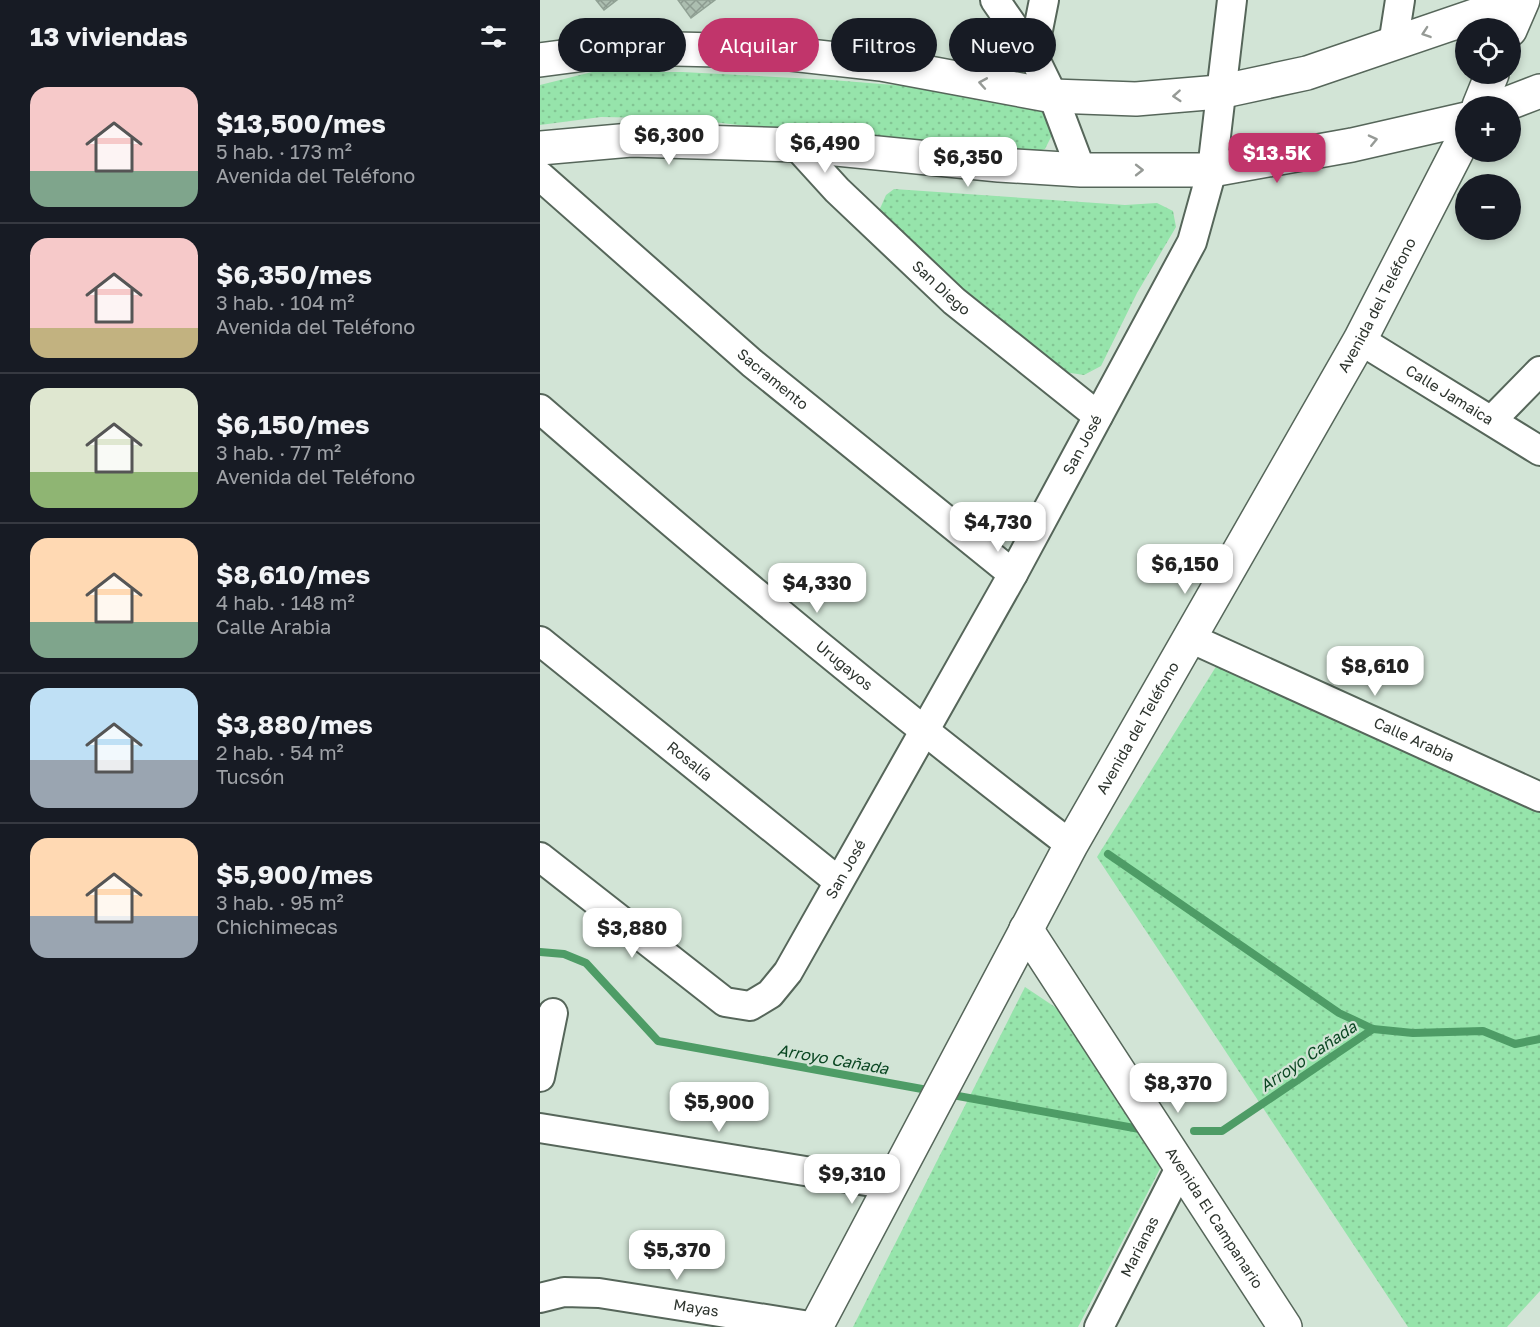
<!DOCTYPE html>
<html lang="es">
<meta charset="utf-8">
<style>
body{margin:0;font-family:"Golos Text",sans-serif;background:#20242c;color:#f1f3f6;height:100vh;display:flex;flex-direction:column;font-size:22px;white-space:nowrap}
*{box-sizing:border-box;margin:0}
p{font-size:20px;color:#9ea1a6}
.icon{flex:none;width:33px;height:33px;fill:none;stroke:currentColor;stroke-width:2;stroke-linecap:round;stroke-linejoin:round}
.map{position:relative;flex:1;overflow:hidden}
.details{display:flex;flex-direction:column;background:#171b24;width:540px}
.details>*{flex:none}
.banner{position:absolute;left:18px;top:18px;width:570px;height:54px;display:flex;gap:12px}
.controls{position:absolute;left:915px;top:18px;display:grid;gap:12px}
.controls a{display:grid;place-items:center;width:66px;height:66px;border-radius:50%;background:#171b24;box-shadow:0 3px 9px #0003;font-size:30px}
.price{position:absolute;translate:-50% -51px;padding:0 14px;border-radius:12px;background:#fff;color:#222;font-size:20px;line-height:39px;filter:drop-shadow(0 2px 3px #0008)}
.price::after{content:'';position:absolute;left:50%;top:36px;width:18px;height:14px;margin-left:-9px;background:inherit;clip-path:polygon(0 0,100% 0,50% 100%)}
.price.selected{background:#c1356b;color:#fff}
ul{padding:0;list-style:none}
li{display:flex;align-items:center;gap:18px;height:150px;padding:0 30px}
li+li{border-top:2px solid #363941}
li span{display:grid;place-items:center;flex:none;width:168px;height:120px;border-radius:18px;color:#555}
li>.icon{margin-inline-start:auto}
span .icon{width:72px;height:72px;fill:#fffc;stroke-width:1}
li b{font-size:26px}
h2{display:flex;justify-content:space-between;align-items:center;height:72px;padding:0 30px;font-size:26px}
.pill{padding:0 21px;border-radius:27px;background:#171b24;box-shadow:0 3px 9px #0003;font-size:21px;line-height:54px}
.pill.selected{background:#c1356b;color:#fff}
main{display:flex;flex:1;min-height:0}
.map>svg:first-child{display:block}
.grass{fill:url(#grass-dots)}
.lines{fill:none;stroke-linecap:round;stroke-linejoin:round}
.stream{stroke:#4e9c66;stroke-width:8}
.building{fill:url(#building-cross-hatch);stroke:#90a194;stroke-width:1.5}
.minor-casing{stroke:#56665a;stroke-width:32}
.tertiary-casing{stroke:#56665a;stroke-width:36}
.secondary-casing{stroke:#56665a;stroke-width:36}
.minor{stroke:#fff;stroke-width:28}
.tertiary{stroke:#fff;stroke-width:33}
.secondary{stroke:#fff;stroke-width:33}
.oneway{stroke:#969a96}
.labels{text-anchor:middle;stroke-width:4.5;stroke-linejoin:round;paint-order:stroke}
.street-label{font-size:15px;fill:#2d342e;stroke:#d2e4d6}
.water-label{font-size:16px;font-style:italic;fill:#0b4723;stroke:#d2e4d6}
</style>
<main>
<section class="details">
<h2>13 viviendas<svg class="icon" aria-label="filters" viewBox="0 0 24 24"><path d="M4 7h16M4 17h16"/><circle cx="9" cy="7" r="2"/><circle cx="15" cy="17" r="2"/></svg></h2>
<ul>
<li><span style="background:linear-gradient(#f6c9c9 70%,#7fa58c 0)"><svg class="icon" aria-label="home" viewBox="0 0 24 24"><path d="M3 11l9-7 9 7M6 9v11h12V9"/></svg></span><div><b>$13,500/mes</b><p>5 hab. · 173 m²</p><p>Avenida del Teléfono</p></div></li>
<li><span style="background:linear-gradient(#f6c9c9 75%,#c2b280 0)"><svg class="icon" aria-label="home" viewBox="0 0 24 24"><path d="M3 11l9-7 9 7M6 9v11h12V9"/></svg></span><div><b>$6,350/mes</b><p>3 hab. · 104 m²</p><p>Avenida del Teléfono</p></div></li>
<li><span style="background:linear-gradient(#dfe7d0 70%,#8fb573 0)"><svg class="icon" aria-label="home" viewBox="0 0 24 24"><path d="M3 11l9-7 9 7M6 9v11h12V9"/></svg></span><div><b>$6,150/mes</b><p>3 hab. · 77 m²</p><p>Avenida del Teléfono</p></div></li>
<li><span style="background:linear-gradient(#ffd9b3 70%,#7fa58c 0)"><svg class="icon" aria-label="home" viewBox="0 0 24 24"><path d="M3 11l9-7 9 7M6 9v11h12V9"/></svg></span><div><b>$8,610/mes</b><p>4 hab. · 148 m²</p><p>Calle Arabia</p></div></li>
<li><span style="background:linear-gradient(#bfe0f5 60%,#9aa5b1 0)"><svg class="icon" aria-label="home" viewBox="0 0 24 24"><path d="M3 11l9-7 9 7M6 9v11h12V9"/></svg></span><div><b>$3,880/mes</b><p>2 hab. · 54 m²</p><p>Tucsón</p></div></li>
<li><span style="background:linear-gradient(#ffd9b3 65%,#9aa5b1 0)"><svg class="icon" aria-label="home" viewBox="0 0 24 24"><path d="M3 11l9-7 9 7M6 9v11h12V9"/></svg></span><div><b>$5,900/mes</b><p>3 hab. · 95 m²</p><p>Chichimecas</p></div></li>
</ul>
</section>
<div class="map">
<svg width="1000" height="1327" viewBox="0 0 1000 1327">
<defs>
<pattern id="grass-dots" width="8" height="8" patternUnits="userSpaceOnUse" patternTransform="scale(1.5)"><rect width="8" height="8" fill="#96e4ab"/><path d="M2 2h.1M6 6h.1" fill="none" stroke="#82c493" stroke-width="1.8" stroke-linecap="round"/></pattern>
<pattern id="building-cross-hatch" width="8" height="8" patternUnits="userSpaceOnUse" patternTransform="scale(1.5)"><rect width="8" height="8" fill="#acbeb0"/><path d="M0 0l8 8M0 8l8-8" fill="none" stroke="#8c9b90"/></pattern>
</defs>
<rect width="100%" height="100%" fill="#d2e4d6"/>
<g class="grass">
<polygon points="52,72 142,72 292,80 378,87 501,107 513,133 505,149 491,153 416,141 298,137 173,122 117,118 61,117 0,125 0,85"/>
<polygon points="354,189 585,205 617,203 633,211 636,227 597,293 561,366 544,375 524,372 508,363 349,229 339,211 346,195"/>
<polygon points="677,665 1000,805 1000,1291 967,1327 868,1327 557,857"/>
<polygon points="485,987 539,1023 625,1159 538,1327 313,1327"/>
</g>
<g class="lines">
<g class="stream">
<polyline points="568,854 799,1013 833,1029 873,1033 943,1031 975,1044 1000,1039"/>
<polyline points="0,952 24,954 46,963 118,1041 393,1091"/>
<polyline points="407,1094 605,1130"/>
<polyline points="654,1131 682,1131 833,1029"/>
</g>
</g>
<g class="building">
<polygon points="56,0 77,0 64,10"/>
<polygon points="138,0 175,0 151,18"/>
</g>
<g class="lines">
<defs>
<g id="minor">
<polyline points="455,0 493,55 513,96 541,170"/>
<polyline points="853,45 860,0"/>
<polyline points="493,55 504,0"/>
<path id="s1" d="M256 145 297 190 414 301 558 416"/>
<path id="s2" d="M0 176 212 363 473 574"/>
<path id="s3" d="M820 340 1000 451"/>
<path id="s4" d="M0 409C173 560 349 706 531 845"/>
<polyline points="953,419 1000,371"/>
<path id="s5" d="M650 638 1000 797"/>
<path id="s6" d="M0 641 298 881"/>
<path id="s7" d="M0 857 185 1002 210 1006 230 994 248 972 473 574 652 242 672 170 692 0"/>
<polyline points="0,1077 13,1013"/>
<polyline points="0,1128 351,1185"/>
<path id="s8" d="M0 1298 24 1292 59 1293 276 1327"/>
<path id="s9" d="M559 1327 641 1166"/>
</g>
<g id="tertiary">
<polyline points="970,30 983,0"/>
<polyline points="939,106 952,74"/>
<path id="s10" d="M486 929 745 1327"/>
<path id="s11" d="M276 1327 531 845 820 340 926 134"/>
</g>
<g id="secondary">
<polyline points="0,60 91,48 223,51 341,64 513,96 596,99 679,92 767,73 981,0"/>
<polyline points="961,106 1000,91"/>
<polyline points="0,148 91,140 256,145 459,165 541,170 672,170 812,145 926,119"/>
</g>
</defs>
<use href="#minor" class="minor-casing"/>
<use href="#tertiary" class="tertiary-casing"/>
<use href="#secondary" class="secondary-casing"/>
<use href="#minor" class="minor"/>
<use href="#tertiary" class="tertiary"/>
<use href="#secondary" class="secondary"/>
</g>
<defs><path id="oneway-chevron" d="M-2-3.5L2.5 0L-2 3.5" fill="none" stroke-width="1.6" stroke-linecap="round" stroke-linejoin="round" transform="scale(1.5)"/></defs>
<g class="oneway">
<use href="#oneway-chevron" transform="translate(886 33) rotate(161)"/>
<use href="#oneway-chevron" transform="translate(443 83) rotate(-170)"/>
<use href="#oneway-chevron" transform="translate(637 96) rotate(176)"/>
<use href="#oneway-chevron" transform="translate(833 140) rotate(-13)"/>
<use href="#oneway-chevron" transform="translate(599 170)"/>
</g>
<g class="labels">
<g class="street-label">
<text dy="5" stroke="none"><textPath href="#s1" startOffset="204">San Diego</textPath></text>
<text dy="5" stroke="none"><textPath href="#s11" startOffset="1166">Avenida del Teléfono</textPath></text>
<text dy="5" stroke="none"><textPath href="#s2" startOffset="309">Sacramento</textPath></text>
<text dy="5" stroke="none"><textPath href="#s3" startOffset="105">Calle Jamaica</textPath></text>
<text dy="5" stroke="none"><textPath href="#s7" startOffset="916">San José</textPath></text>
<text dy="5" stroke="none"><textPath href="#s4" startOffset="398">Urugayos</textPath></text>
<text dy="5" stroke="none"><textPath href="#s11" startOffset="680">Avenida del Teléfono</textPath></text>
<text dy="5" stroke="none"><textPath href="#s5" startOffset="246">Calle Arabia</textPath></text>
<text dy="5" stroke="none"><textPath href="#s6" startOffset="192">Rosalía</textPath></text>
<text dy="5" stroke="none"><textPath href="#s7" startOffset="430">San José</textPath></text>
<text dy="5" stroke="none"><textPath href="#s10" startOffset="345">Avenida El Campanario</textPath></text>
<text dy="5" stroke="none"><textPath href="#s9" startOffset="90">Marianas</textPath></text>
<text dy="5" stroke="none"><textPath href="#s8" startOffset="158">Mayas</textPath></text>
</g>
<g class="water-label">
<text transform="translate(768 1056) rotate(-34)" y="6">Arroyo Cañada</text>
<text transform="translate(293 1059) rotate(10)" y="6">Arroyo Cañada</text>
</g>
</g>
</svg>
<div class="controls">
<a><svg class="icon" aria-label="locate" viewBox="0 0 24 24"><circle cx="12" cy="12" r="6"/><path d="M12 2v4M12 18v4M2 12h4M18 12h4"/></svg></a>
<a>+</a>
<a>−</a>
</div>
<b class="price" style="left:129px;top:166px">$6,300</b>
<b class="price" style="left:285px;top:174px">$6,490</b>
<b class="price selected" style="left:737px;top:184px">$13.5K</b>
<b class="price" style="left:428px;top:188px">$6,350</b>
<b class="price" style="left:458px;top:553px">$4,730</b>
<b class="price" style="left:645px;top:595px">$6,150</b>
<b class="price" style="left:277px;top:614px">$4,330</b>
<b class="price" style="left:835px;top:697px">$8,610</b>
<b class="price" style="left:92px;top:959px">$3,880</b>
<b class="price" style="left:638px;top:1114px">$8,370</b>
<b class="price" style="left:179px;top:1133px">$5,900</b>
<b class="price" style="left:312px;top:1205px">$9,310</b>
<b class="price" style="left:137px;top:1281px">$5,370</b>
<div class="banner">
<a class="pill">Comprar</a>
<a class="pill selected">Alquilar</a>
<a class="pill">Filtros</a>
<a class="pill">Nuevo</a>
</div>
</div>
</main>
